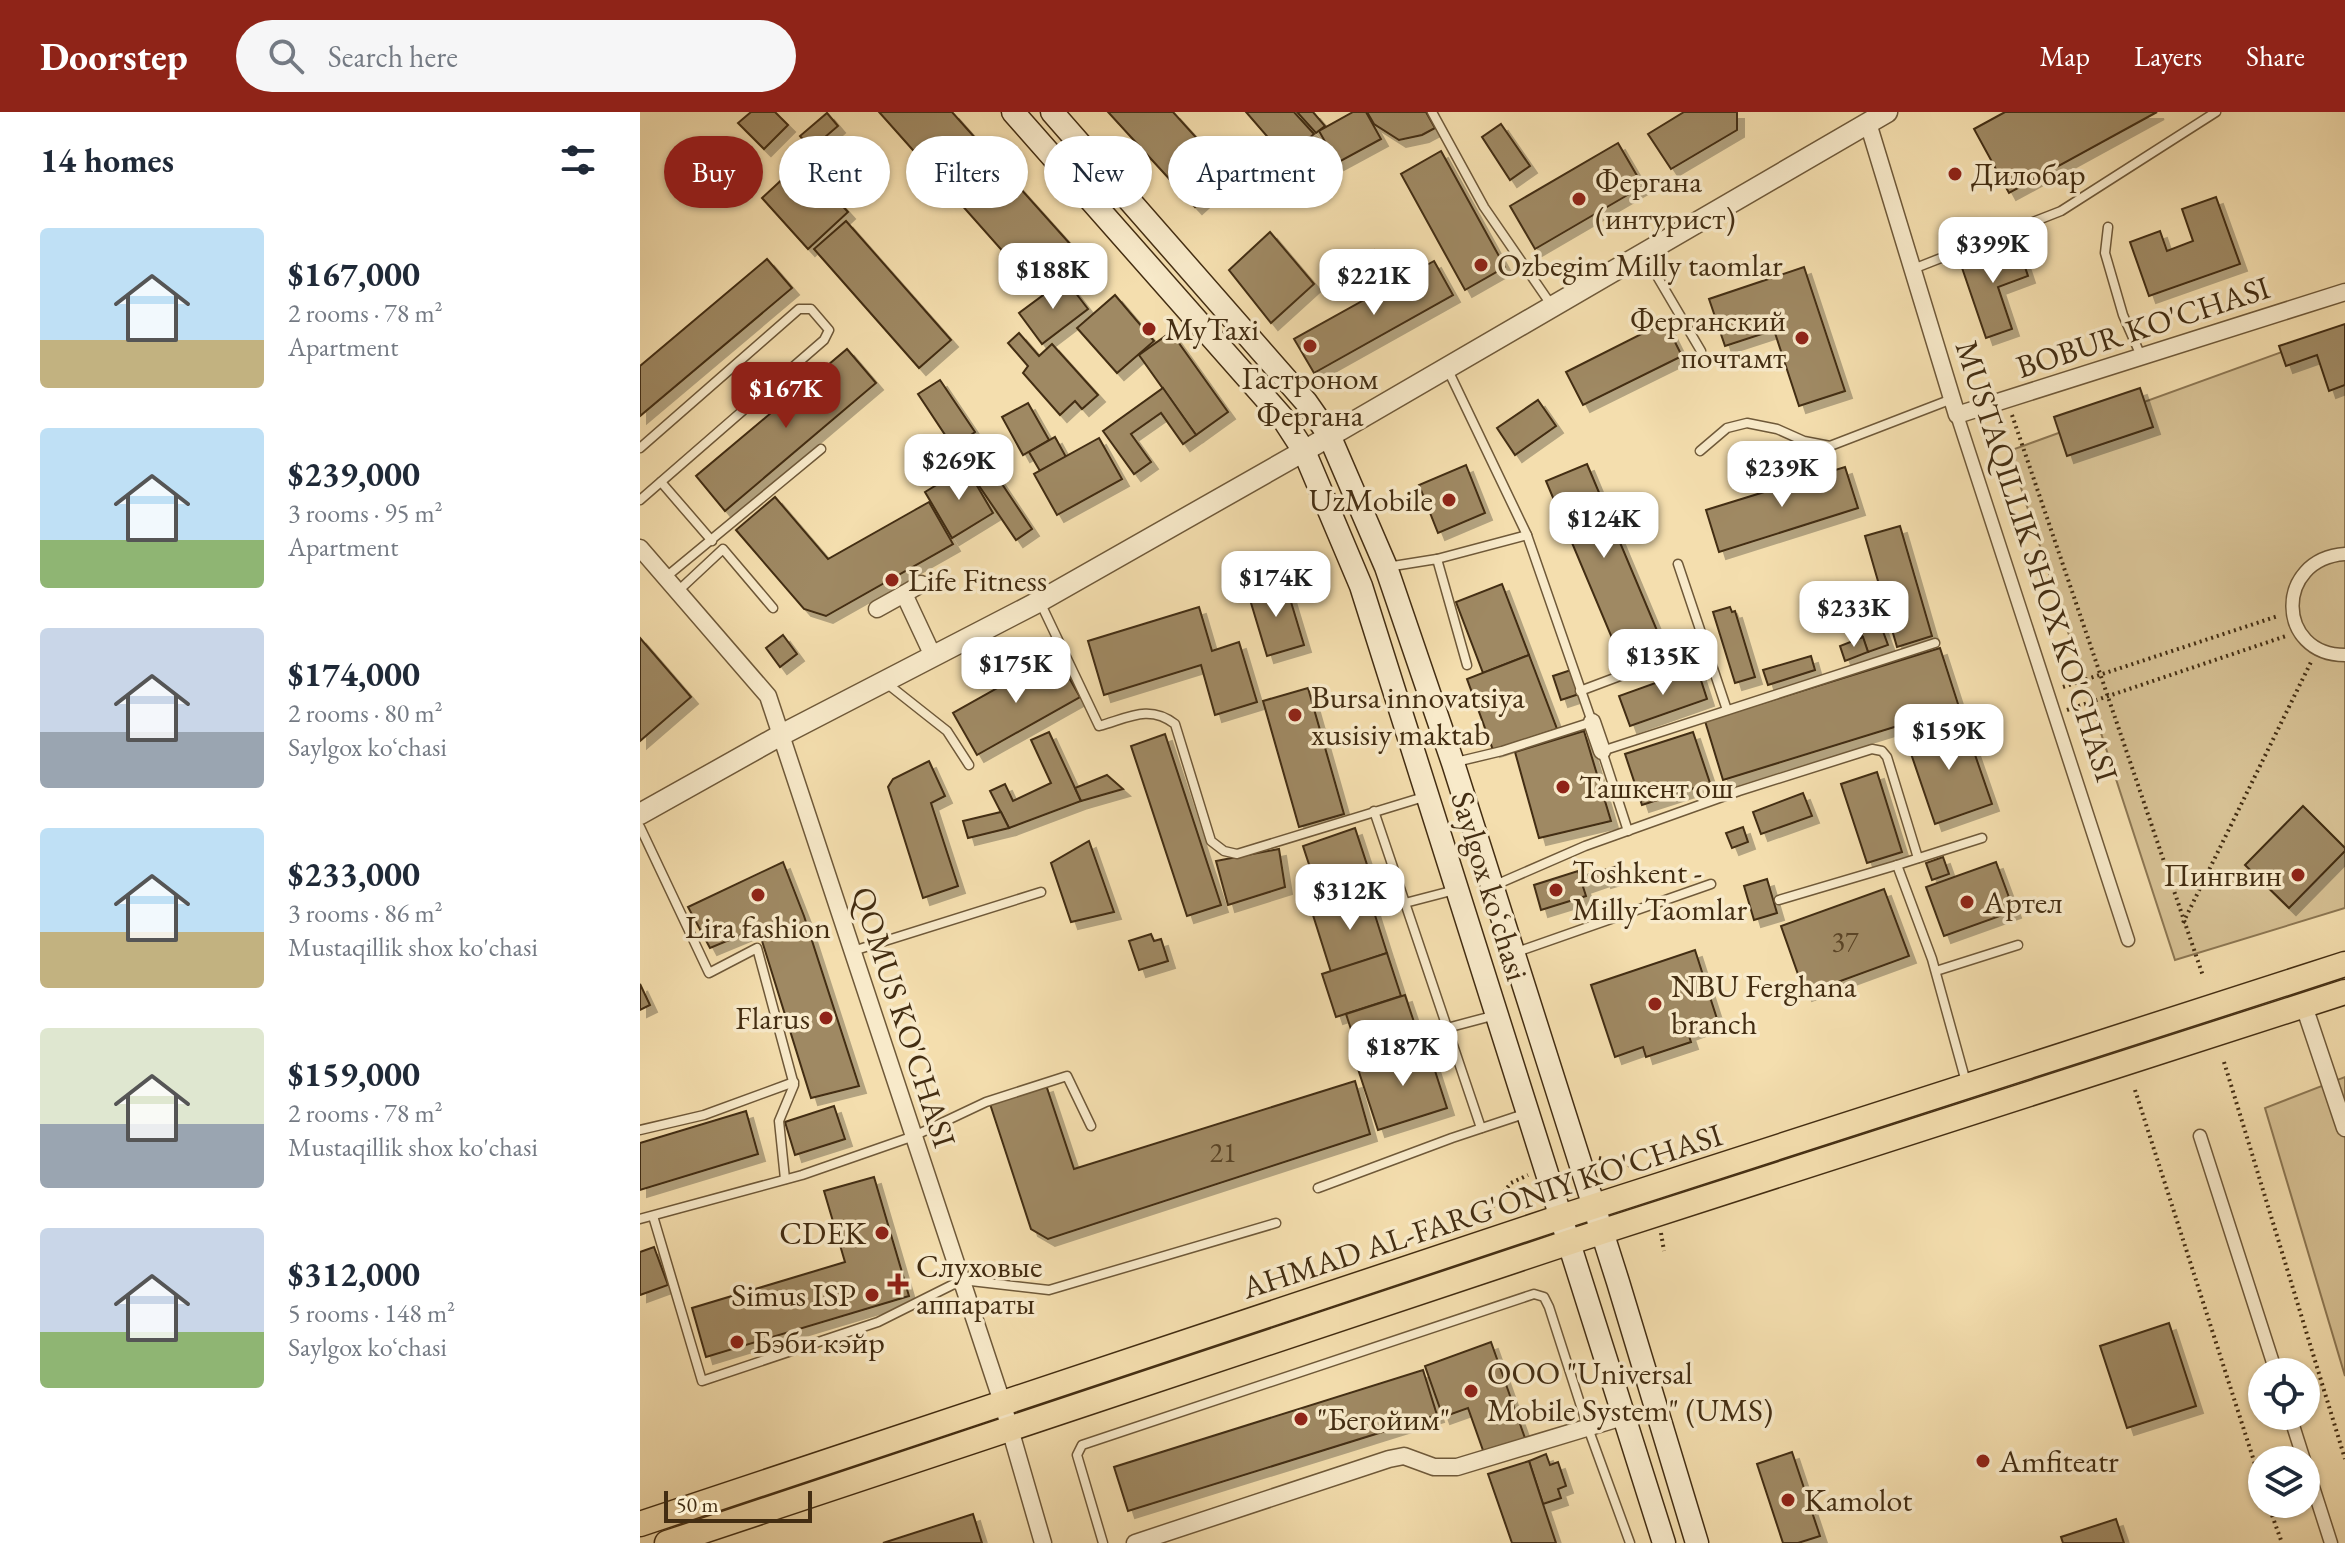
<!DOCTYPE html>
<meta charset="utf-8">
<style>
body{margin:0;font-family:"EB Garamond",serif;background:#f6f6f7;color:#1f2937;height:100vh;display:flex;flex-direction:column;font-size:30px;white-space:nowrap}
*{box-sizing:border-box;margin:0}
p{font-size:26px;color:#747a83}
.icon{flex:none;width:44px;height:44px;fill:none;stroke:currentColor;stroke-width:2;stroke-linecap:round;stroke-linejoin:round}
.map{position:relative;flex:1;overflow:hidden}
.drawer{display:flex;flex-direction:column;background:#fff;width:640px}
.drawer>*{flex:none}
.banner{position:absolute;left:24px;top:24px;width:760px;height:72px;display:flex;gap:16px}
.buttons{position:absolute;left:1608px;top:1246px;display:grid;gap:16px}
.buttons a{display:grid;place-items:center;width:72px;height:72px;border-radius:50%;background:#fff;box-shadow:0 2px 6px #0004;font-size:40px}
.scale{position:absolute;left:24px;bottom:20px;width:148px;box-sizing:border-box;padding-left:8px;border:4px solid #432d12;border-top:0;font-size:22px;line-height:28px;white-space:nowrap;color:#432d12;-webkit-text-stroke:6px #f8eaca;paint-order:stroke}
.price{position:absolute;translate:-50% -68px;padding:0 18px;border-radius:16px;background:#fff;color:#222;font-size:26px;line-height:52px;filter:drop-shadow(0 2px 4px #0008)}
.price::after{content:'';position:absolute;left:50%;top:48px;width:24px;height:18px;margin-left:-12px;background:inherit;clip-path:polygon(0 0,100% 0,50% 100%)}
.price.selected{background:#8f2418;color:#fff}
ul{padding:0;list-style:none}
li{display:flex;align-items:center;gap:24px;height:200px;padding:0 40px}
li span{display:grid;place-items:center;flex:none;width:224px;height:160px;border-radius:8px;color:#555}
li>.icon{margin-inline-start:auto}
span .icon{width:96px;height:96px;fill:#fffc;stroke-width:1}
li b{font-size:34px}
h2{display:flex;justify-content:space-between;align-items:center;height:96px;padding:0 40px;font-size:34px}
.pill{padding:0 28px;border-radius:36px;background:#fff;box-shadow:0 2px 6px #0004;font-size:28px;line-height:72px}
.pill.selected{background:#8f2418;color:#fff}
header{display:flex;align-items:center;gap:48px;box-sizing:border-box;height:112px;padding:0 40px;background:#8f2418;color:#fff}
header strong{font-size:38px}
nav{display:flex;gap:44px;margin-inline-start:auto;font-size:28px}
.search{width:560px;height:72px;background:#f6f6f7;display:flex;align-items:center;gap:20px;box-sizing:border-box;padding:0 28px;border-radius:44px;color:#747a83;font-size:30px}
main{display:flex;flex:1;min-height:0}
.map>svg:first-child{display:block}
.green{fill:#d6c093;stroke:#8c7652;stroke-width:2}
.building{fill:#9f8963;stroke:#432d12;stroke-width:2;filter:url(#shadow)}
.lines{fill:none;stroke-linecap:round;stroke-linejoin:round}
.service-casing{stroke:#6f5939;stroke-width:11}
.pedestrian-casing{stroke:#6f5939;stroke-width:15}
.minor-casing{stroke:#6f5939;stroke-width:19}
.tertiary-casing{stroke:#6f5939;stroke-width:23}
.secondary-casing{stroke:#432d12;stroke-width:25}
.primary-casing{stroke:#432d12;stroke-width:27}
.path{stroke:#432d12;stroke-width:4;stroke-dasharray:2 4;stroke-linecap:butt}
.service{stroke:#f8eaca;stroke-width:8}
.pedestrian{stroke:#f8eaca;stroke-width:12}
.minor{stroke:#f8eaca;stroke-width:16}
.tertiary{stroke:#f8eaca;stroke-width:20}
.secondary{stroke:#f8eaca;stroke-width:22}
.primary{stroke:#f4deae;stroke-width:24}
.poi-dot{fill:#8f2418;stroke:#f8eaca;stroke-width:3}
.labels{text-anchor:middle;stroke-width:7;stroke-linejoin:round;paint-order:stroke}
.number-label{font-size:28px;fill:#5a4426}
.poi-label{font-size:32px;fill:#432d12;stroke:#f8eaca;text-anchor:start}
.street-label{font-size:32px;fill:#432d12;stroke:#f8eaca}
</style>
<header>
<strong>Doorstep</strong>
<div class="search"><svg class="icon" aria-label="search" viewBox="0 0 24 24"><circle cx="10" cy="10" r="6"/><path d="M15 15l6 6"/></svg>Search here</div>
<nav><a>Map</a><a>Layers</a><a>Share</a></nav>
</header>
<main>
<section class="drawer">
<h2>14 homes<svg class="icon" aria-label="filters" viewBox="0 0 24 24"><path d="M4 7h16M4 17h16"/><circle cx="9" cy="7" r="2"/><circle cx="15" cy="17" r="2"/></svg></h2>
<ul>
<li><span style="background:linear-gradient(#bfe0f5 70%,#c2b280 0)"><svg class="icon" aria-label="home" viewBox="0 0 24 24"><path d="M3 11l9-7 9 7M6 9v11h12V9"/></svg></span><div><b>$167,000</b><p>2 rooms · 78 m²</p><p>Apartment</p></div></li>
<li><span style="background:linear-gradient(#bfe0f5 70%,#8fb573 0)"><svg class="icon" aria-label="home" viewBox="0 0 24 24"><path d="M3 11l9-7 9 7M6 9v11h12V9"/></svg></span><div><b>$239,000</b><p>3 rooms · 95 m²</p><p>Apartment</p></div></li>
<li><span style="background:linear-gradient(#c9d6e8 65%,#9aa5b1 0)"><svg class="icon" aria-label="home" viewBox="0 0 24 24"><path d="M3 11l9-7 9 7M6 9v11h12V9"/></svg></span><div><b>$174,000</b><p>2 rooms · 80 m²</p><p>Saylgox koʻchasi</p></div></li>
<li><span style="background:linear-gradient(#bfe0f5 65%,#c2b280 0)"><svg class="icon" aria-label="home" viewBox="0 0 24 24"><path d="M3 11l9-7 9 7M6 9v11h12V9"/></svg></span><div><b>$233,000</b><p>3 rooms · 86 m²</p><p>Mustaqillik shox ko'chasi</p></div></li>
<li><span style="background:linear-gradient(#dfe7d0 60%,#9aa5b1 0)"><svg class="icon" aria-label="home" viewBox="0 0 24 24"><path d="M3 11l9-7 9 7M6 9v11h12V9"/></svg></span><div><b>$159,000</b><p>2 rooms · 78 m²</p><p>Mustaqillik shox ko'chasi</p></div></li>
<li><span style="background:linear-gradient(#c9d6e8 65%,#8fb573 0)"><svg class="icon" aria-label="home" viewBox="0 0 24 24"><path d="M3 11l9-7 9 7M6 9v11h12V9"/></svg></span><div><b>$312,000</b><p>5 rooms · 148 m²</p><p>Saylgox koʻchasi</p></div></li>
</ul>
</section>
<div class="map">
<svg width="1705" height="1431" viewBox="0 0 1705 1431">
<defs>
<filter id="shadow"><feDropShadow dx="7" dy="7" stdDeviation="0" flood-color="#0004"/></filter>
</defs>
<rect width="100%" height="100%" fill="#f4deae"/>
<filter id="stains"><feTurbulence type="fractalNoise" baseFrequency=".0025" numOctaves="4"/><feColorMatrix values="0 0 0 0 .2 0 0 0 0 .09 0 0 0 0 .02 0 0 0 .5 -.17"/></filter>
<radialGradient id="worn" r=".72"><stop offset=".6" stop-color="#630" stop-opacity="0"/><stop offset="1" stop-color="#630" stop-opacity=".3"/></radialGradient>
<g class="green">
<polygon points="1705,217 1705,796 1535,848 1369,339"/>
<polygon points="1705,965 1705,1264 1625,996"/>
</g>
<g class="building">
<polygon points="111,0 135,0 148,13 124,37 98,11"/>
<polygon points="239,0 312,0 345,37 304,73"/>
<polygon points="468,0 533,0 590,63 555,95"/>
<polygon points="606,0 654,0 674,22 646,46"/>
<polygon points="657,0 673,0 685,14 676,21"/>
<polygon points="713,0 726,0 741,27 697,51 679,19"/>
<polygon points="727,0 786,0 795,16 782,23 759,28 734,12"/>
<polygon points="1044,0 1097,0 1097,18 1031,57 1008,22"/>
<polygon points="1365,0 1517,0 1369,81 1334,17"/>
<polygon points="187,1 198,14 171,37 160,24"/>
<polygon points="861,12 890,54 870,68 842,25"/>
<polygon points="978,31 1003,74 895,137 870,94"/>
<polygon points="345,37 431,133 390,170 304,73"/>
<polygon points="801,39 865,155 825,178 761,62"/>
<polygon points="162,49 208,100 168,137 122,86"/>
<polygon points="1576,85 1600,152 1509,184 1490,130 1520,119 1527,139 1553,129 1542,97"/>
<polygon points="206,109 311,228 279,256 174,137"/>
<polygon points="630,120 674,172 631,211 589,158"/>
<polygon points="1377,131 1388,164 1358,175 1372,217 1346,226 1320,150"/>
<polygon points="734,138 750,153 717,173 708,156"/>
<polygon points="127,147 152,176 0,304 0,254"/>
<polygon points="794,149 813,183 674,261 654,227"/>
<polygon points="1164,155 1205,279 1159,294 1134,218 1085,234 1069,187"/>
<polygon points="425,167 448,197 402,232 379,201"/>
<polygon points="475,183 514,229 477,261 437,216"/>
<polygon points="1025,210 1042,244 943,293 926,260"/>
<polygon points="1705,212 1705,273 1689,279 1677,243 1646,254 1639,234"/>
<polygon points="531,220 588,300 556,323 499,243"/>
<polygon points="379,221 399,244 412,232 458,283 442,297 435,289 420,303 383,261 388,254 368,231"/>
<polygon points="207,237 236,271 85,399 56,364"/>
<polygon points="300,268 335,320 327,326 347,355 333,365 278,282"/>
<polygon points="523,276 556,323 543,332 521,301 491,322 511,350 494,362 463,319"/>
<polygon points="1500,276 1513,315 1427,344 1414,305"/>
<polygon points="898,288 916,314 875,343 857,316"/>
<polygon points="388,291 409,328 383,343 362,305"/>
<polygon points="415,325 426,345 400,359 389,340"/>
<polygon points="459,326 482,367 417,403 394,362"/>
<polygon points="947,352 1021,528 980,545 906,369"/>
<polygon points="826,353 845,401 798,421 779,373"/>
<polygon points="350,354 392,417 376,428 333,365"/>
<polygon points="326,355 353,401 312,426 285,380"/>
<polygon points="1205,355 1218,396 1079,440 1066,398"/>
<polygon points="135,385 188,447 289,390 313,432 186,504 164,497 96,418"/>
<polygon points="1260,414 1292,524 1257,535 1225,424"/>
<polygon points="645,470 664,533 627,544 608,481"/>
<polygon points="862,472 889,543 843,561 816,490"/>
<polygon points="559,495 572,539 599,530 617,590 575,603 561,553 464,583 448,529"/>
<polygon points="1090,495 1092,500 1095,499 1115,565 1095,571 1073,500"/>
<polygon points="1241,514 1248,533 1228,540 1221,521"/>
<polygon points="143,523 157,542 140,555 126,536"/>
<polygon points="1223,525 1228,540 1205,549 1200,534"/>
<polygon points="0,526 51,585 0,629"/>
<polygon points="1300,536 1319,595 1083,668 1065,609"/>
<polygon points="416,543 440,585 337,643 313,601"/>
<polygon points="889,543 917,617 853,638 827,567"/>
<polygon points="1171,544 1175,558 1128,573 1123,558"/>
<polygon points="1057,556 1067,587 990,614 979,584"/>
<polygon points="931,558 939,582 921,588 913,564"/>
<polygon points="668,576 704,702 659,715 623,589"/>
<polygon points="1323,608 1352,692 1295,712 1266,627"/>
<polygon points="944,619 971,709 899,726 875,640"/>
<polygon points="409,620 441,689 369,716 350,679 365,672 373,689 411,671 391,628"/>
<polygon points="1053,620 1070,671 1002,693 985,642"/>
<polygon points="525,622 581,793 547,804 491,634"/>
<polygon points="289,649 305,684 291,691 318,774 283,786 248,675 253,667"/>
<polygon points="1237,660 1262,740 1227,751 1201,672"/>
<polygon points="467,663 483,677 441,689 435,676"/>
<polygon points="1163,681 1172,704 1121,722 1113,700"/>
<polygon points="1663,694 1705,736 1705,739 1649,796 1605,753"/>
<polygon points="361,700 369,716 328,726 323,709"/>
<polygon points="1103,715 1108,730 1092,736 1086,721"/>
<polygon points="715,716 732,768 680,786 663,734"/>
<polygon points="449,729 474,800 431,810 411,751"/>
<polygon points="639,737 645,775 588,793 576,749"/>
<polygon points="1303,745 1309,762 1292,768 1286,751"/>
<polygon points="143,750 164,804 219,974 171,986 118,816 70,836 48,795"/>
<polygon points="1356,750 1374,799 1304,824 1286,775"/>
<polygon points="981,753 984,763 964,769 961,759"/>
<polygon points="938,759 946,784 901,798 894,773"/>
<polygon points="961,759 963,767 943,774 940,765"/>
<polygon points="1127,767 1137,801 1114,808 1104,774"/>
<polygon points="1244,777 1269,844 1165,882 1141,814"/>
<polygon points="728,781 747,841 691,860 672,800"/>
<polygon points="511,822 514,829 521,827 528,849 499,858 489,829"/>
<polygon points="1055,838 1078,910 1048,921 1051,930 1006,945 1003,935 975,945 951,873"/>
<polygon points="747,841 761,884 696,905 682,862"/>
<polygon points="0,872 10,893 0,898"/>
<polygon points="765,883 780,928 721,948 706,902"/>
<polygon points="787,934 807,996 738,1018 718,957"/>
<polygon points="715,969 730,1022 408,1127 391,1117 350,992 406,973 434,1057"/>
<polygon points="194,994 205,1027 155,1043 145,1010"/>
<polygon points="106,999 118,1042 0,1078 0,1031"/>
<polygon points="234,1065 269,1184 66,1245 52,1196 205,1150 184,1079"/>
<polygon points="14,1135 28,1173 0,1183 0,1140"/>
<polygon points="1529,1211 1556,1294 1487,1316 1460,1234"/>
<polygon points="851,1230 886,1329 845,1344 828,1296 803,1305 785,1254"/>
<polygon points="783,1258 797,1303 488,1399 474,1355"/>
<polygon points="1152,1340 1180,1424 1158,1431 1143,1431 1117,1352"/>
<polygon points="906,1342 910,1353 918,1350 926,1374 918,1377 921,1386 903,1392 889,1349"/>
<polygon points="889,1349 903,1392 916,1431 872,1431 848,1362"/>
<polygon points="333,1402 342,1431 243,1431"/>
<polygon points="1476,1407 1484,1431 1423,1431 1421,1425"/>
</g>
<g class="lines">
<defs>
<g id="service">
<polyline points="792,0 844,95 912,194"/>
<polyline points="1468,115 1465,141 1483,203 1501,244"/>
<polyline points="1004,142 1061,239"/>
<polyline points="1273,157 1421,99 1576,0"/>
<polyline points="0,336 159,197 171,197 189,218 184,228 0,388"/>
<polyline points="1060,339 1087,316 1107,311 1137,317 1164,329 1190,334 1312,287"/>
<polyline points="21,370 72,429"/>
<polyline points="797,447 887,423 807,256"/>
<polyline points="1038,452 1087,598"/>
<polyline points="747,455 797,447 827,553"/>
<polyline points="26,465 181,337"/>
<polyline points="38,479 83,437 133,496"/>
<path d="M400 490 459 614C488 606 509 592 535 612L571 729 584 739 597 742 787 684"/>
<polyline points="245,570 307,619 329,653"/>
<polyline points="940,579 1065,532"/>
<polyline points="816,650 862,639 952,610 887,423"/>
<polyline points="734,699 841,1016"/>
<polyline points="0,715 69,861 117,836 154,973 139,1009 145,1067"/>
<polyline points="988,719 962,639 1295,531"/>
<polyline points="853,774 945,734 1099,679 1232,637 1242,639 1247,645 1278,746"/>
<polyline points="1139,788 1257,753"/>
<polyline points="765,791 815,778"/>
<polyline points="213,839 401,780"/>
<polyline points="877,840 1071,772"/>
<polyline points="1296,859 1378,833"/>
<polyline points="807,916 856,903"/>
<polyline points="1326,970 1292,847 1257,753 1342,726"/>
<polyline points="0,1018 64,1003 154,970"/>
<polyline points="678,1076 812,1026 887,1001"/>
<polyline points="13,1104 62,1269 238,1210 322,1168 409,1178 636,1111"/>
<polyline points="0,1107 162,1063 274,1024 346,990 427,964 451,1014"/>
<polyline points="463,1431 437,1343 442,1333 894,1182 904,1185 909,1195 948,1316 990,1431"/>
</g>
<g id="pedestrian">
<polyline points="1317,303 1488,828"/>
<path d="M1705 442C1634 447 1636 543 1705 543"/>
<polyline points="1560,1024 1636,1260"/>
<polyline points="1650,1304 1664,1348"/>
<polyline points="1666,1353 1691,1431"/>
</g>
<g id="minor">
<polyline points="1228,11 1317,303 1705,180"/>
<polyline points="0,436 128,584 363,1293 403,1431"/>
<polyline points="264,482 281,472"/>
<polyline points="237,497 264,482 293,544"/>
<polyline points="952,610 962,639"/>
<polyline points="1664,894 1705,1016"/>
<polyline points="495,1431 749,1347 764,1344 794,1355 817,1355 986,1304"/>
</g>
<polyline id="tertiary" points="0,702 141,623 400,489 664,339 1247,0"/>
<g id="secondary">
<polyline points="373,0 642,305 664,339 721,474 1024,1431"/>
<polyline points="412,0 666,290 689,323 746,455 813,651 978,1170 1057,1431"/>
</g>
<g id="primary">
<polyline points="0,1412 921,1105 1705,852"/>
<polyline points="27,1431 930,1130 1705,880"/>
</g>
</defs>
<use href="#service" class="service-casing"/>
<use href="#pedestrian" class="pedestrian-casing"/>
<use href="#minor" class="minor-casing"/>
<use href="#tertiary" class="tertiary-casing"/>
<use href="#secondary" class="secondary-casing"/>
<use href="#primary" class="primary-casing"/>
<g class="path">
<polyline points="1372,303 1563,864"/>
<polyline points="1423,575 1638,504"/>
<polyline points="1427,598 1646,524"/>
<polyline points="1543,811 1671,550"/>
<polyline points="1584,950 1705,1347"/>
<polyline points="1495,978 1622,1374"/>
<polyline points="959,1046 1000,1056"/>
<polyline points="848,1109 845,1104 871,1071 888,1063"/>
<polyline points="1021,1121 1024,1139"/>
<polyline points="1628,1392 1642,1431"/>
</g>
<use href="#service" class="service"/>
<use href="#pedestrian" class="pedestrian"/>
<use href="#minor" class="minor"/>
<use href="#tertiary" class="tertiary"/>
<use href="#secondary" class="secondary"/>
<use href="#primary" class="primary"/>
</g>
<g class="poi-dot">
<circle cx="1315" cy="62" r="8"/>
<circle cx="939" cy="87" r="8"/>
<circle cx="841" cy="153" r="8"/>
<circle cx="509" cy="217" r="8"/>
<circle cx="1162" cy="226" r="8"/>
<circle cx="670" cy="234" r="8"/>
<circle cx="809" cy="388" r="8"/>
<circle cx="252" cy="468" r="8"/>
<circle cx="655" cy="603" r="8"/>
<circle cx="923" cy="675" r="8"/>
<circle cx="1658" cy="763" r="8"/>
<circle cx="916" cy="778" r="8"/>
<circle cx="118" cy="783" r="8"/>
<circle cx="1327" cy="790" r="8"/>
<circle cx="1015" cy="892" r="8"/>
<circle cx="186" cy="906" r="8"/>
<circle cx="242" cy="1121" r="8"/>
<path d="M254 1160h8v8h8v8h-8v8h-8v-8h-8v-8h8z"/>
<circle cx="232" cy="1183" r="8"/>
<circle cx="97" cy="1230" r="8"/>
<circle cx="831" cy="1279" r="8"/>
<circle cx="661" cy="1307" r="8"/>
<circle cx="1343" cy="1349" r="8"/>
<circle cx="1148" cy="1388" r="8"/>
</g>
<g class="labels">
<g class="number-label">
<text x="1205" y="839">37</text>
<text x="583" y="1050">21</text>
</g>
<g class="poi-label">
<text x="1331" y="73">Дилобар</text>
<text x="955" y="80">Фергана<tspan x="955" dy="37">(интурист)</tspan></text>
<text x="857" y="164">Ozbegim Milly taomlar</text>
<text x="1146" y="219" text-anchor="end">Ферганский<tspan x="1146" dy="37">почтамт</tspan></text>
<text x="525" y="228">MyTaxi</text>
<text x="670" y="277" text-anchor="middle">Гастроном<tspan x="670" dy="37">Фергана</tspan></text>
<text x="793" y="399" text-anchor="end">UzMobile</text>
<text x="268" y="479">Life Fitness</text>
<text x="671" y="596">Bursa innovatsiya<tspan x="671" dy="37">xusisiy maktab</tspan></text>
<text x="939" y="686">Ташкент ош</text>
<text x="932" y="771">Toshkent -<tspan x="932" dy="37">Milly Taomlar</tspan></text>
<text x="1642" y="774" text-anchor="end">Пингвин</text>
<text x="1343" y="801">Артел</text>
<text x="118" y="826" text-anchor="middle">Lira fashion</text>
<text x="1031" y="885">NBU Ferghana<tspan x="1031" dy="37">branch</tspan></text>
<text x="170" y="917" text-anchor="end">Flarus</text>
<text x="226" y="1132" text-anchor="end">CDEK</text>
<text x="276" y="1165">Слуховые<tspan x="276" dy="37">аппараты</tspan></text>
<text x="216" y="1194" text-anchor="end">Simus ISP</text>
<text x="113" y="1241">Бэби кэйр</text>
<text x="847" y="1272">ООО "Universal<tspan x="847" dy="37">Mobile System" (UMS)</tspan></text>
<text x="677" y="1318">"Бегойим"</text>
<text x="1359" y="1360">Amfiteatr</text>
<text x="1164" y="1399">Kamolot</text>
</g>
<g class="street-label">
<text transform="translate(1503 215) rotate(-18)" y="11">BOBUR KO'CHASI</text>
<text transform="translate(1397 449) rotate(72)" y="11">MUSTAQILLIK SHOX KO'CHASI</text>
<text transform="translate(850 774) rotate(73)" y="11">Saylgox koʻchasi</text>
<text transform="translate(264 905) rotate(72)" y="11">QOMUS KO'CHASI</text>
<text transform="translate(842 1099) rotate(-18)" y="11">AHMAD AL-FARG'ONIY KO'CHASI</text>
</g>
</g>
<rect width="100%" height="100%" filter="url(#stains)"/>
<rect width="100%" height="100%" fill="url(#worn)"/>
</svg>
<div class="buttons">
<a><svg class="icon" aria-label="locate" viewBox="0 0 24 24"><circle cx="12" cy="12" r="6"/><path d="M12 2v4M12 18v4M2 12h4M18 12h4"/></svg></a>
<a><svg class="icon" aria-label="layers" viewBox="0 0 24 24"><path d="M12 4l9 5-9 5-9-5zM3 14l9 5 9-5"/></svg></a>
</div>
<div class="scale">50 m</div>
<b class="price" style="left:1353px;top:173px">$399K</b>
<b class="price" style="left:413px;top:199px">$188K</b>
<b class="price" style="left:734px;top:205px">$221K</b>
<b class="price selected" style="left:146px;top:318px">$167K</b>
<b class="price" style="left:319px;top:390px">$269K</b>
<b class="price" style="left:1142px;top:397px">$239K</b>
<b class="price" style="left:964px;top:448px">$124K</b>
<b class="price" style="left:636px;top:507px">$174K</b>
<b class="price" style="left:1214px;top:537px">$233K</b>
<b class="price" style="left:1023px;top:585px">$135K</b>
<b class="price" style="left:376px;top:593px">$175K</b>
<b class="price" style="left:1309px;top:660px">$159K</b>
<b class="price" style="left:710px;top:820px">$312K</b>
<b class="price" style="left:763px;top:976px">$187K</b>
<div class="banner">
<a class="pill selected">Buy</a>
<a class="pill">Rent</a>
<a class="pill">Filters</a>
<a class="pill">New</a>
<a class="pill">Apartment</a>
</div>
</div>
</main>
